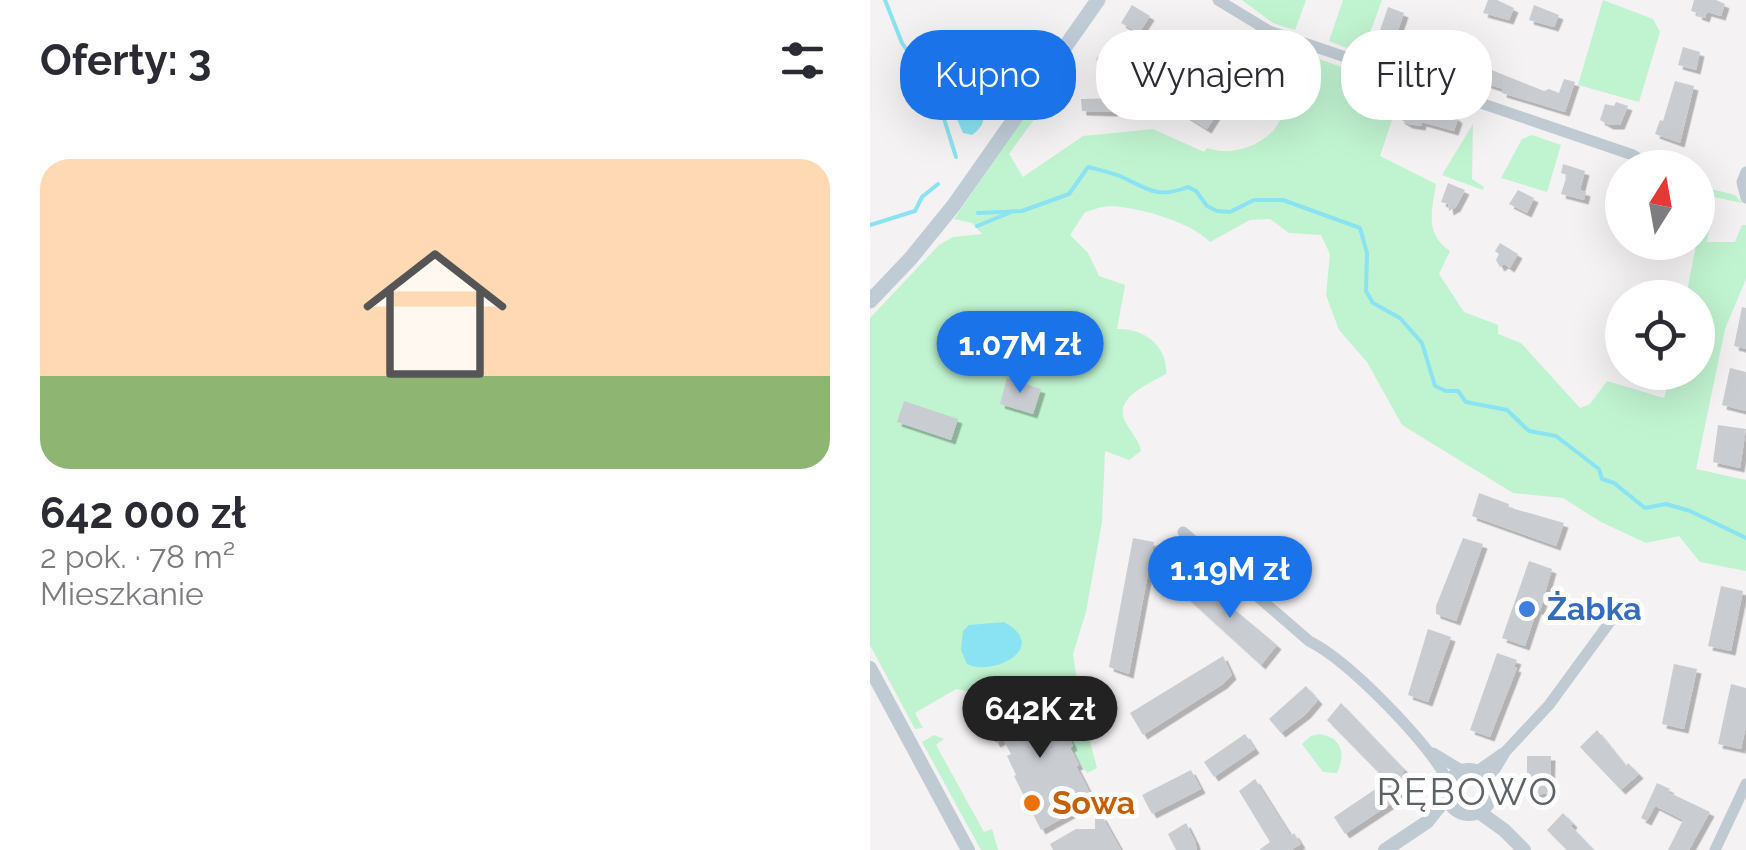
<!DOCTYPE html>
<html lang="pl">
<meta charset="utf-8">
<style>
body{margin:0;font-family:Raleway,sans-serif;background:#f2f2f3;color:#2b2b33;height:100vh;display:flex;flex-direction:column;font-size:38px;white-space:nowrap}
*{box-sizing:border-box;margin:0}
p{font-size:32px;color:#7c7c81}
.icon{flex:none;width:55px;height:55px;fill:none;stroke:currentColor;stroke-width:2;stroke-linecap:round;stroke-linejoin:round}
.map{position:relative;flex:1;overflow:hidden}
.drawer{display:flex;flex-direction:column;background:#fff;width:870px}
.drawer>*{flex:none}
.top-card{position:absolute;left:30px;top:30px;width:695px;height:90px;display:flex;gap:20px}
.needle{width:65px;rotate:11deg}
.fabs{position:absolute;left:735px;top:150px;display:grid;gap:20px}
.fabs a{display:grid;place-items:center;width:110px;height:110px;border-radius:50%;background:#fff;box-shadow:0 10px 40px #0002;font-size:50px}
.price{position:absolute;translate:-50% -85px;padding:0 22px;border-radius:35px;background:#1a73e8;color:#fff;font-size:32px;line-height:65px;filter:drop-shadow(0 2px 5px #0008)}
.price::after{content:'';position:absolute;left:50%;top:60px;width:30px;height:22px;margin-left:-15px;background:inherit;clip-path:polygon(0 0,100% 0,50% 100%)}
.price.selected{background:#222;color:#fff}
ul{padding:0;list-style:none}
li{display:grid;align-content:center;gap:20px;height:530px;padding:0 40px}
li span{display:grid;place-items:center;height:310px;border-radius:30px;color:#555}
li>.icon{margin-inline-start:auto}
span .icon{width:180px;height:180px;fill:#fffc;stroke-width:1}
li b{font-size:42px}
h2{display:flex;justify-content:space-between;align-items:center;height:120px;padding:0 40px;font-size:42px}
.chip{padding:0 35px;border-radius:40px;background:#fff;box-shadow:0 10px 40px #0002;font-size:35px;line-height:90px}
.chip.selected{background:#1a73e8;color:#fff}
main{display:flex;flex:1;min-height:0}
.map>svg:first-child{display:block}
.green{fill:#c0f3d0}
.water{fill:#8ae3f2}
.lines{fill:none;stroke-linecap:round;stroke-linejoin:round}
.stream{stroke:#8ae3f2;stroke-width:4}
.building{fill:#c9cdd2;filter:url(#shadow)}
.minor{stroke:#bfcad2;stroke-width:11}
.tertiary{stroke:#bfcad2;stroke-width:14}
.secondary{stroke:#bfccd6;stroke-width:15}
.shop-dot{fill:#3f7fe0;stroke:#fff;stroke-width:4}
.food-dot{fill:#e8710a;stroke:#fff;stroke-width:4}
.labels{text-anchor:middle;stroke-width:10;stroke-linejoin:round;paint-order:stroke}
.shop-label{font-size:32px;font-weight:bold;fill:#366cbe;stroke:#fff;text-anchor:start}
.food-label{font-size:32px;font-weight:bold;fill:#c56008;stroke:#fff;text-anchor:start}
.quarter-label{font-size:38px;letter-spacing:2.5px;fill:#5e6367;stroke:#fff}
</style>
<main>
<section class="drawer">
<h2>Oferty: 3<svg class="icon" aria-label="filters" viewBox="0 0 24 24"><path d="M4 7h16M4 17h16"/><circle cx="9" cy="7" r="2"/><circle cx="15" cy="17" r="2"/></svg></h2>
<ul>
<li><span style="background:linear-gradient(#ffd9b3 70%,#8fb573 0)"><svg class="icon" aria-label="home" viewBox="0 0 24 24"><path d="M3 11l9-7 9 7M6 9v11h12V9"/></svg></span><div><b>642 000 zł</b><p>2 pok. · 78 m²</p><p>Mieszkanie</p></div></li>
</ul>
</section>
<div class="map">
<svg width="876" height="850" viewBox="0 0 876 850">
<defs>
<filter id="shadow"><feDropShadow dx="4.5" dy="4.5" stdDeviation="0" flood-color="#0004"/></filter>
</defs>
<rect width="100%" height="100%" fill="#f4f2f2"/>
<g class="green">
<polygon points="372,0 436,0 425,30 403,23"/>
<polygon points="473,0 512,0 492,54 459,41"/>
<polygon points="733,0 783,19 790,32 769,102 708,85"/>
<path d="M431 52 532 90 510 156 566 184C562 211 554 233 580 251L569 274 594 312 628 325V334L651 343 710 408 720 404 737 381 794 398 801 373 828 372V298L816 297 837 188 865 195 872 203 844 197 837 242H865L872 225H876V279L855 329 826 469 876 480V571L830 562 809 536 776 543 731 522 693 498 643 493 532 425 497 362 469 330 456 295 460 254 451 235 419 233 400 219 380 220 340 242C321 222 268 207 240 206 232 206 223 210 215 212L200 235 218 253 229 276 255 285 247 329C274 328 298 346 296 374 280 383 243 398 255 421 261 433 268 438 271 451L259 460 235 451 232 522 216 612 203 654 211 709 200 711 86 689 45 713 53 728 45 729 0 645V318L69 245 83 237 112 234 102 223 84 219 171 93 184 92 139 154 153 177 213 136 283 129 334 152 337 148C361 156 386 148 404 130 415 118 425 70 431 52Z"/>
<polygon points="603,124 602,179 614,187 613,190 572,175"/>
<polygon points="662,135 691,145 677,192 631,178 652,139"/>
<polygon points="213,716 227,768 217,773 201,748 204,746 191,718"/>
<path d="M449 734C472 737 476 754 467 773L453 772 432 744 441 736Z"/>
<polygon points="64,735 74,739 66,745 114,832 122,829 128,850 111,850 52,742"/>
</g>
<g class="water">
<path d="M92 96C115 101 122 121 102 135L93 133 82 108 86 97Z"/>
<path d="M134 622C180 647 125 677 97 664L91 650 93 631 99 625Z"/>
</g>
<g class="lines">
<g class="stream">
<polyline points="15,0 32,43 66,93 86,157"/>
<path d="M108 213 152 211 199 194 218 167C229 170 240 172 250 176 278 189 286 199 318 187L326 191 337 206 347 211 360 212 384 200H413L490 228 497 253 496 291 503 303 530 318 552 343 565 386 576 391H588L596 402 637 410 659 431 686 436 729 469 732 479 744 483 775 508 796 504 820 511 876 538"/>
<polyline points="0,225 45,211 52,197 68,184"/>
<polyline points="107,226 139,213"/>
</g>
</g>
<g class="building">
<polygon points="618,0 627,0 644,8 639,20 613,13"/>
<polygon points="824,0 846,0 855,4 851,16 837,12 835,18 827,15 828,13 821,11"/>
<polygon points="262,5 280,16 269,33 251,23"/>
<polygon points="664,5 689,15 684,27 659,20"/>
<polygon points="518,7 534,13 522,48 506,42"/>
<polygon points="579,30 590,34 580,59 560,52 565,38 575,42"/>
<polygon points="307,39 329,53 317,73 303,64 310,54 301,48"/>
<polygon points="135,44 148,53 152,47 161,53 153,65 145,59 139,69 132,65 133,62 126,58"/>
<polygon points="235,46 254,59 257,54 281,69 275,77 256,71 253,76 226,60"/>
<polygon points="813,47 830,52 826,70 808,65"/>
<polygon points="403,51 422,61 417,73 406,70 404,77 389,72 397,52 402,54"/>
<polygon points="609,65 674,91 679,89 689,93 694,79 705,82 695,112 632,93 633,89 614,83 613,85 598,80 602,66 608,68"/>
<polygon points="805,81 824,86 810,143 785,134 790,120 793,121"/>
<polygon points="290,97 291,107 285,109 269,109 269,105 248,106 243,107 243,112 212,111 211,99"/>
<polygon points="322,100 346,115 337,129 313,114"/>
<polygon points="548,102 583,115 588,119 584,131 552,122 551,126 538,124 530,119 534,106 546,107"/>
<polygon points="746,102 758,106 750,125 739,125 730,120 735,104 744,106"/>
<polygon points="693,164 715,171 710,190 716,192 714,200 691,194 697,175 691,173"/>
<polygon points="578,183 595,190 586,207 579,211 578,204 571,202"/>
<polygon points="648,190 664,198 657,213 639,204"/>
<polygon points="630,243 648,254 640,268 634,264 630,267 626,260 629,254 625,251"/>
<polygon points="872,307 876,308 876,349 864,346"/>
<polygon points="860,368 876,372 876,411 852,405"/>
<polygon points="137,378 171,389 163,414 130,404"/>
<polygon points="34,401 88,419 81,440 27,422"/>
<polygon points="848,425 876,429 870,468 843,462"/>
<polygon points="609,493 639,504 638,507 694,523 686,546 602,516"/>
<polygon points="263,538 284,542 259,674 239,667"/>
<polygon points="593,538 613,544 586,621 566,614 566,606"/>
<polygon points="659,561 682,569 670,611 667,610 655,646 632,638"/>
<polygon points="323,575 407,645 391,665 312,593"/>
<polygon points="851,586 873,591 861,651 838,646"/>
<polygon points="558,629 581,637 558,702 538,695"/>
<polygon points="627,653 647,660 644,667 647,668 620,737 600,730"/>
<polygon points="353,656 362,675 353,684 273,735 260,713"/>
<polygon points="804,664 827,669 814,729 792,724"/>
<polygon points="861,684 876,688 876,726 871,749 848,744"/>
<polygon points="436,686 448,700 436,714 411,733 399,719"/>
<polygon points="471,703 534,769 529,791 531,797 475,834 464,817 510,786 511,775 457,720"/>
<polygon points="128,704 189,716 203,746 200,748 209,765 206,766 224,801 171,830 144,776 146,775 137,756 141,754 133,739 126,743 110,714"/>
<polygon points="727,730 756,766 758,763 769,774 751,790 710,747"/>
<polygon points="375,734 385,749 344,777 334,762"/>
<polygon points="657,756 681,756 680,793 657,796"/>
<polygon points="321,770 331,789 282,814 272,795"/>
<polygon points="385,779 421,836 424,833 431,844 421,850 389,850 400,842 369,791"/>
<polygon points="787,783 800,789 798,792 840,812 819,850 798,850 813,820 785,806 777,821 771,818"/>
<polygon points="693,813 703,823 701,826 724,850 697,850 677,830"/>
<polygon points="225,816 232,816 251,850 183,850 180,844 206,829 225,829"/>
<polygon points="316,823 325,841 327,850 306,850 298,834"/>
</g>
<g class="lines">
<g class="minor">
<polyline points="348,0 399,31 763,155 783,168"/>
<polyline points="876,172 872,182 876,198"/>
<path d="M313 532 439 641C479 661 558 742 579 783"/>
<polyline points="563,753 593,771"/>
<polyline points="606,772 633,753"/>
<polyline points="618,781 636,751 679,705 742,619"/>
<polyline points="845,850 876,784"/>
</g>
<g class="tertiary">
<polyline points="0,668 98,850"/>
<circle cx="599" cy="792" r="22"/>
<polyline points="609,812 634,830 654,850"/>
<polyline points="515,850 557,822 577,797"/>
</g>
<polyline class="secondary" points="0,301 41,258 84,205 228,0"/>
</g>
<circle class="shop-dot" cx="657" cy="609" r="10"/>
<circle class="food-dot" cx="162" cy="803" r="10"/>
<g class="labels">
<g class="shop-label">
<text x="677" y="620">Żabka</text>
</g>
<g class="food-label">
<text x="182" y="814">Sowa</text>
</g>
<g class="quarter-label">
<text x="598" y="805">RĘBOWO</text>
</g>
</g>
</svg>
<div class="fabs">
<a><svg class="needle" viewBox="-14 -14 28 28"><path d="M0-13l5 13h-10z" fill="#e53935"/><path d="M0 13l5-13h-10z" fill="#7c7c81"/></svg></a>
<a><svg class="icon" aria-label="locate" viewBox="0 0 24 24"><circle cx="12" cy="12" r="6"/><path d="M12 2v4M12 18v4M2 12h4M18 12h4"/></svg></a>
</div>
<b class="price" style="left:150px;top:396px">1.07M zł</b>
<b class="price" style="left:360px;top:621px">1.19M zł</b>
<b class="price selected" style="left:170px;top:761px">642K zł</b>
<div class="top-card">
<a class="chip selected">Kupno</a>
<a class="chip">Wynajem</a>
<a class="chip">Filtry</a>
</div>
</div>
</main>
